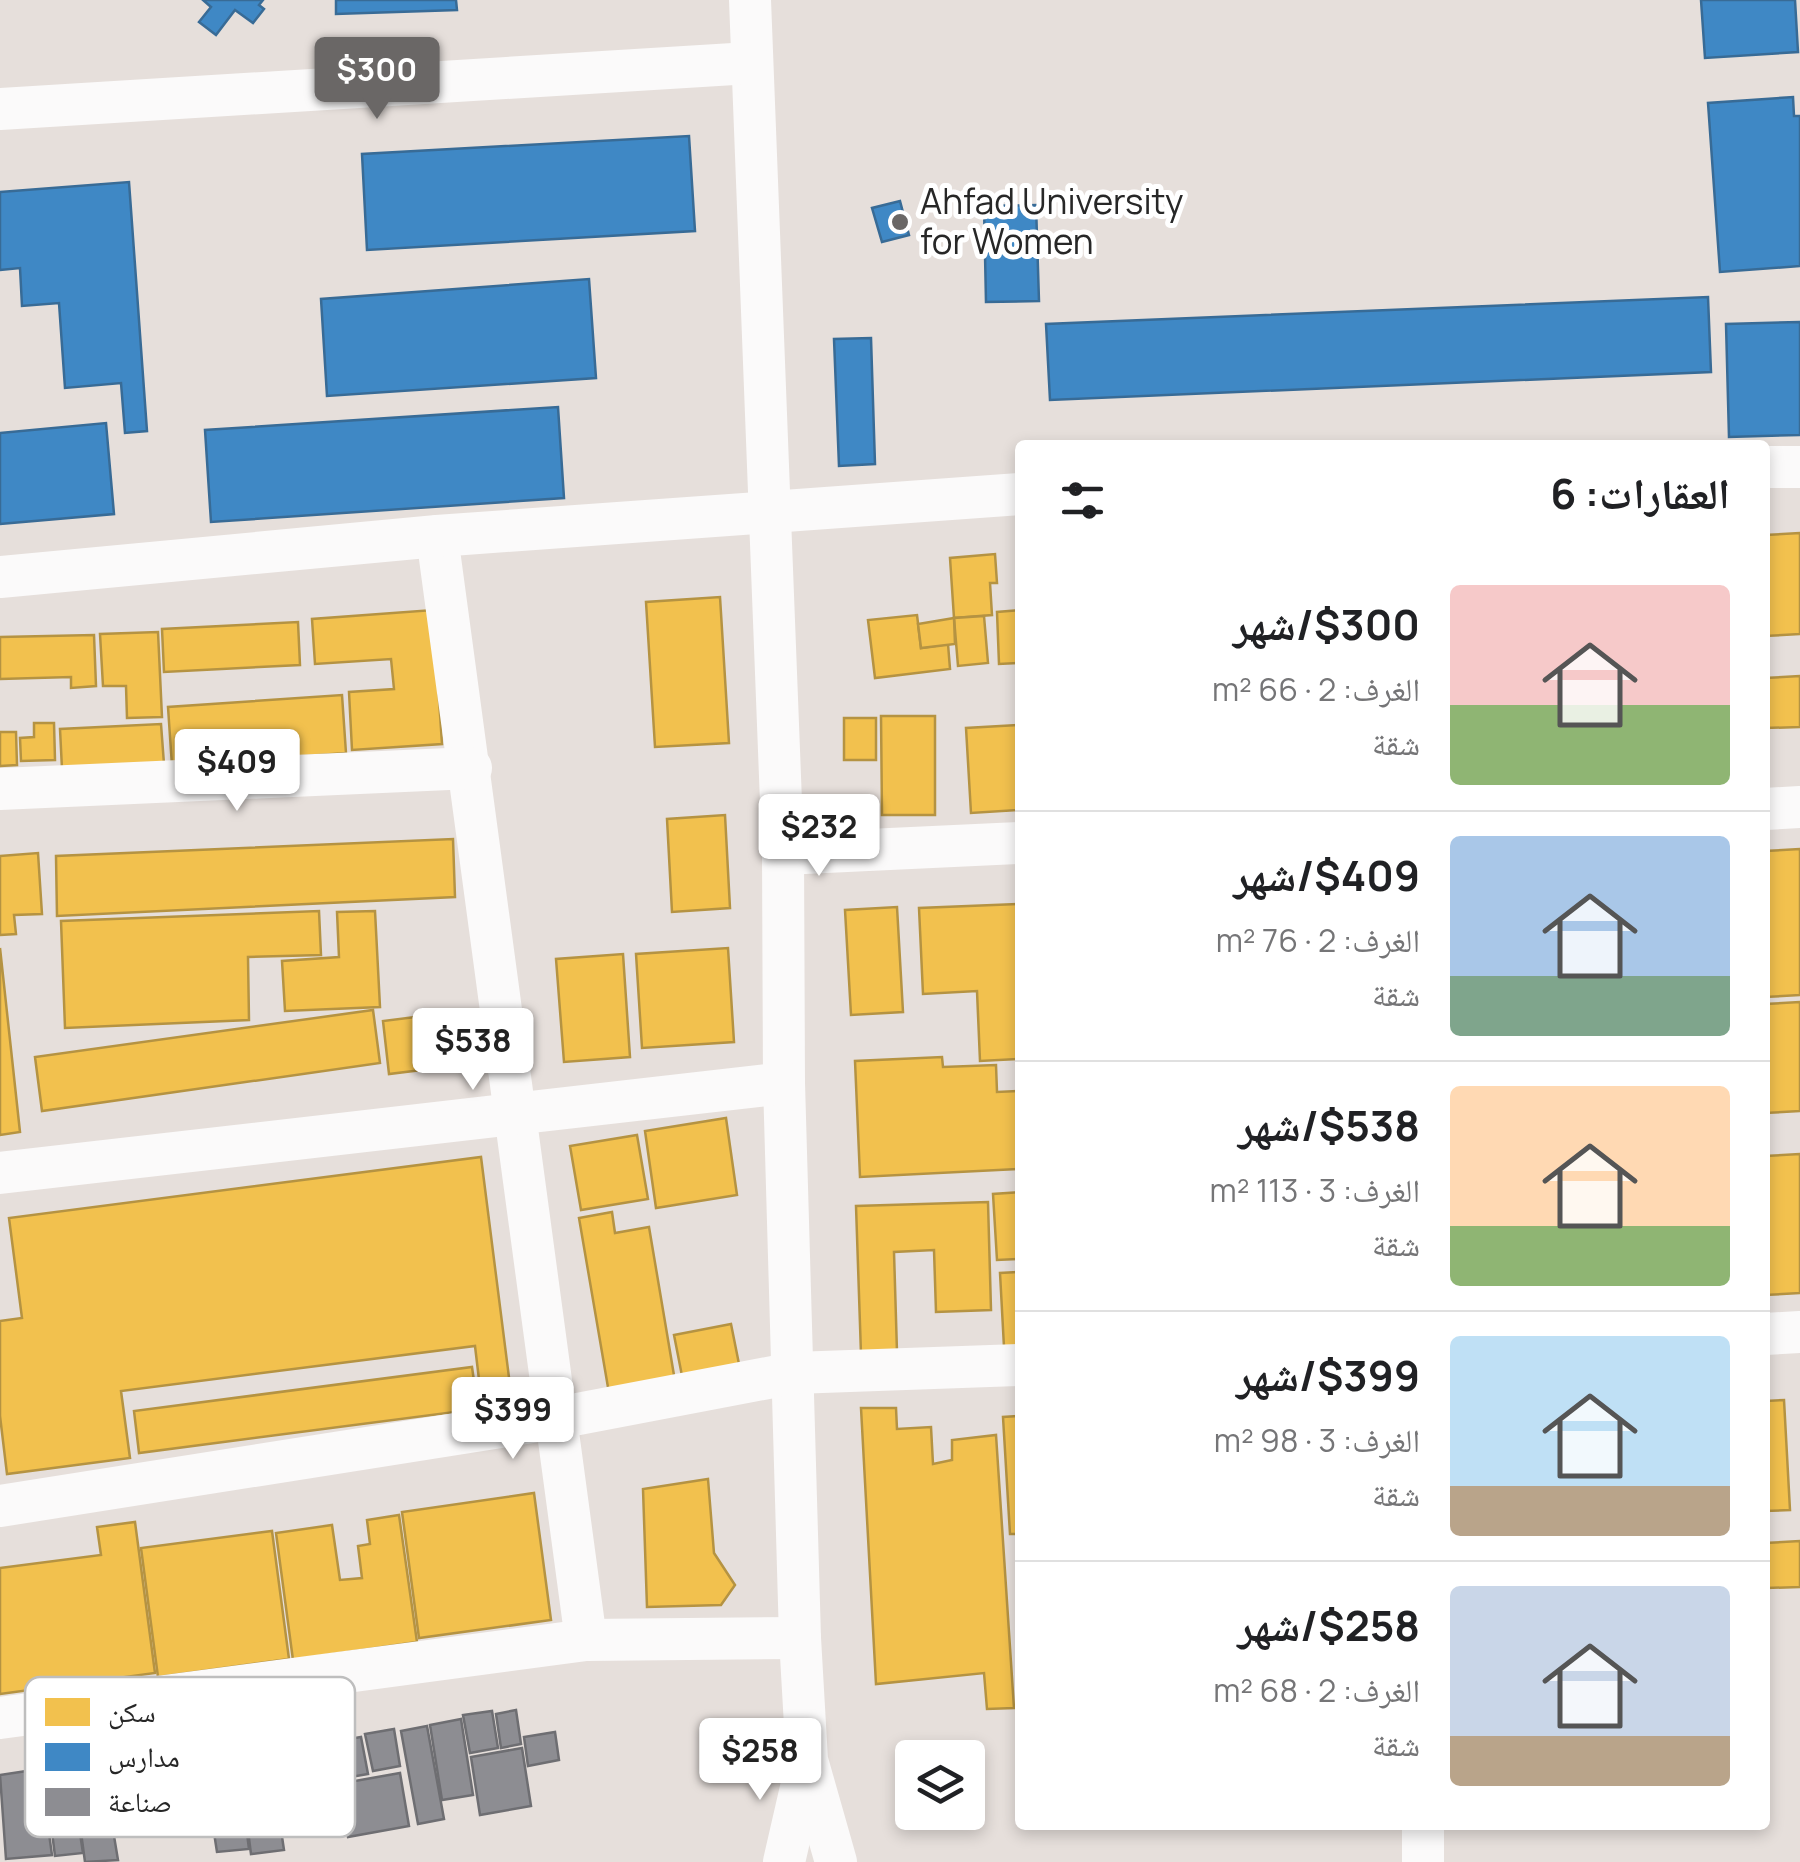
<!DOCTYPE html>
<html lang="ar">
<meta charset="utf-8">
<style>
body{margin:0;font-family:Manrope,"Noto Naskh Arabic",sans-serif;background:#f6f6f6;color:#202124;direction:rtl;height:100vh;display:flex;flex-direction:column;font-size:38px;white-space:nowrap}
*{box-sizing:border-box;margin:0}
p{font-size:32px;color:#757577}
.icon{flex:none;width:55px;height:55px;fill:none;stroke:currentColor;stroke-width:2;stroke-linecap:round;stroke-linejoin:round}
.map{position:relative;flex:1;overflow:hidden;direction:ltr}
.drawer{position:absolute;left:1015px;top:440px;width:755px;height:1390px;display:flex;flex-direction:column;background:#fff;border-radius:10px;box-shadow:0 5px 15px #0003;direction:rtl}
.drawer>*{flex:none}
.tools{position:absolute;left:895px;top:1740px;display:grid;gap:20px}
.tools a{display:grid;place-items:center;width:90px;height:90px;border-radius:10px;background:#fff;box-shadow:0 5px 15px #0003;font-size:50px}
.price{position:absolute;translate:-50% -85px;padding:0 22px;border-radius:10px;background:#fff;color:#222;font-size:32px;line-height:65px;filter:drop-shadow(0 2px 5px #0008)}
.price::after{content:'';position:absolute;left:50%;top:60px;width:30px;height:22px;margin-left:-15px;background:inherit;clip-path:polygon(0 0,100% 0,50% 100%)}
.price.current{background:#6a6766;color:#fff}
ul{padding:0;list-style:none}
li{display:flex;align-items:center;gap:30px;height:250px;padding:0 40px}
li+li{border-top:2px solid #e0e0e0}
li span{display:grid;place-items:center;flex:none;width:280px;height:200px;border-radius:10px;color:#555}
li>.icon{margin-inline-start:auto}
span .icon{width:120px;height:120px;fill:#fffc;stroke-width:1}
li b{font-size:42px}
h2{display:flex;justify-content:space-between;align-items:center;height:120px;padding:0 40px;font-size:42px}
.map>svg:first-child{display:block}
.homes{fill:#f2c14e;stroke:#b59342;stroke-width:2.5}
.schools{fill:#3f88c5;stroke:#386b96;stroke-width:2.5}
.industry{fill:#8d8d92;stroke:#6e6e72;stroke-width:2.5}
.lines{fill:none;stroke-linecap:round;stroke-linejoin:round}
.minor{stroke:#fbfafa;stroke-width:42}
.poi-dot{fill:#6a6766;stroke:#fff;stroke-width:4}
.labels{text-anchor:middle;stroke-width:10;stroke-linejoin:round;paint-order:stroke}
.poi-label{font-size:35px;fill:#272727;stroke:#fff;text-anchor:start}
.key{fill:#fff;stroke:#bebebe;stroke-width:2.5}
.key-label{font-size:28px;fill:#272727}
</style>
<div class="map">
<svg width="1800" height="1862" viewBox="0 0 1800 1862">
<rect width="100%" height="100%" fill="#e6dfdb"/>
<g class="homes">
<polygon points="1800,533 1800,634 1765,636 1765,535"/>
<polygon points="995,554 997,583 990,583 992,615 954,618 950,558"/>
<polygon points="720,597 729,743 655,747 646,602"/>
<polygon points="433,610 442,744 352,750 349,692 394,689 391,659 315,664 312,619"/>
<polygon points="1020,610 1020,663 999,664 997,612"/>
<polygon points="917,615 921,648 948,644 950,669 875,678 868,620"/>
<polygon points="984,616 988,663 958,666 954,618"/>
<polygon points="954,618 955,644 921,648 918,624"/>
<polygon points="298,622 300,665 164,672 162,629"/>
<polygon points="158,632 162,717 127,718 126,686 103,686 100,634"/>
<polygon points="94,635 96,686 71,688 71,677 0,679 0,637"/>
<polygon points="1800,676 1800,727 1765,728 1765,678"/>
<polygon points="342,695 346,753 172,766 168,707"/>
<polygon points="881,716 935,716 935,815 882,815"/>
<rect x="844" y="718" width="32" height="42"/>
<polygon points="34,723 54,723 55,760 21,761 20,738 34,737"/>
<polygon points="161,724 164,764 62,769 60,729"/>
<polygon points="1020,725 1020,810 971,813 966,728"/>
<polygon points="0,732 16,732 17,765 0,766"/>
<polygon points="725,815 730,908 672,912 667,819"/>
<polygon points="453,839 455,897 57,916 56,856"/>
<polygon points="1800,849 1800,995 1765,997 1765,851"/>
<polygon points="38,853 42,914 14,915 16,934 0,935 0,856"/>
<polygon points="1020,904 1020,1059 980,1061 977,991 923,994 919,908"/>
<polygon points="897,907 903,1012 851,1015 845,910"/>
<polygon points="319,911 321,955 248,957 249,1020 65,1028 61,921"/>
<polygon points="375,911 380,1007 285,1011 282,961 339,957 337,912"/>
<polygon points="0,948 20,1132 0,1135"/>
<polygon points="728,948 734,1042 642,1048 636,954"/>
<polygon points="623,954 630,1057 564,1062 556,959"/>
<polygon points="1800,1002 1800,1111 1765,1113 1765,1004"/>
<polygon points="373,1010 380,1063 42,1111 35,1057"/>
<polygon points="472,1010 478,1063 389,1074 383,1021"/>
<polygon points="942,1057 943,1067 996,1065 997,1092 1020,1091 1020,1169 860,1177 855,1061"/>
<polygon points="726,1118 737,1195 656,1208 645,1131"/>
<polygon points="637,1135 648,1199 581,1210 570,1146"/>
<polygon points="1800,1154 1800,1293 1765,1295 1765,1156"/>
<polygon points="481,1157 513,1409 483,1413 475,1346 121,1391 130,1458 7,1474 0,1416 0,1321 22,1318 9,1218"/>
<polygon points="1020,1192 1020,1259 997,1260 993,1194"/>
<polygon points="988,1202 991,1310 936,1312 934,1250 894,1252 897,1352 861,1354 856,1206"/>
<polygon points="612,1212 615,1233 649,1227 676,1387 610,1399 579,1218"/>
<polygon points="1020,1272 1020,1346 1004,1347 1000,1273"/>
<polygon points="731,1324 741,1374 684,1386 674,1335"/>
<polygon points="472,1367 478,1409 139,1453 134,1411"/>
<polygon points="1765,1388 1766,1401 1784,1400 1790,1510 1765,1511"/>
<polygon points="861,1408 896,1408 897,1429 931,1427 933,1464 952,1460 952,1440 996,1435 1014,1708 987,1709 984,1673 876,1684"/>
<polygon points="1020,1416 1020,1534 1010,1534 1003,1417"/>
<polygon points="708,1479 714,1553 735,1585 721,1605 647,1607 643,1489"/>
<polygon points="534,1493 551,1620 419,1638 402,1512"/>
<polygon points="399,1515 417,1642 293,1660 276,1533 332,1525 340,1580 362,1578 358,1546 370,1544 367,1520"/>
<polygon points="135,1522 155,1673 0,1694 0,1568 101,1555 97,1527"/>
<polygon points="272,1531 289,1659 158,1677 141,1548"/>
<polygon points="1800,1541 1800,1587 1767,1588 1765,1543"/>
</g>
<g class="schools">
<polygon points="203,0 263,0 259,5 264,9 253,23 235,10 216,35 199,22 211,7"/>
<polygon points="336,0 456,0 457,10 336,14"/>
<polygon points="1701,0 1795,0 1798,52 1705,58"/>
<polygon points="1793,97 1794,116 1800,116 1800,266 1720,272 1708,103"/>
<polygon points="689,136 695,231 367,250 362,154"/>
<polygon points="129,182 147,431 125,433 121,383 65,388 59,303 22,306 20,268 0,270 0,192"/>
<polygon points="900,201 909,235 882,242 872,208"/>
<polygon points="1036,205 1039,301 986,302 984,206"/>
<polygon points="589,279 596,378 327,396 321,299"/>
<polygon points="1708,297 1711,372 1050,400 1046,324"/>
<polygon points="1800,322 1800,435 1729,437 1726,324"/>
<polygon points="871,338 875,464 839,466 834,339"/>
<polygon points="558,407 564,498 211,522 205,430"/>
<polygon points="106,423 114,514 0,524 0,433"/>
</g>
<g class="industry">
<polygon points="516,1710 521,1744 501,1748 496,1714"/>
<polygon points="492,1711 498,1748 470,1753 463,1715"/>
<polygon points="461,1719 473,1795 442,1800 430,1725"/>
<polygon points="427,1726 444,1819 418,1824 401,1731"/>
<polygon points="394,1729 400,1766 373,1771 365,1734"/>
<polygon points="555,1732 559,1760 528,1766 524,1737"/>
<polygon points="361,1737 368,1774 339,1779 332,1742"/>
<polygon points="522,1748 531,1806 480,1815 471,1757"/>
<polygon points="269,1750 284,1850 251,1854 238,1753"/>
<polygon points="237,1754 249,1849 217,1852 202,1756"/>
<polygon points="102,1764 118,1860 85,1862 72,1766"/>
<polygon points="70,1767 83,1853 55,1856 44,1769"/>
<polygon points="40,1769 52,1855 6,1859 0,1775"/>
<polygon points="400,1773 409,1826 348,1837 338,1784"/>
</g>
<g class="lines">
<g class="minor">
<polyline points="750,0 783,854 784,1083 800,1638 807,1760 836,1862"/>
<polyline points="0,109 750,63"/>
<polyline points="1765,467 1800,467"/>
<polyline points="437,536 586,1640"/>
<polyline points="0,577 437,536 1020,494"/>
<polyline points="0,789 471,768"/>
<polyline points="1765,809 1800,807"/>
<polyline points="783,854 1020,843"/>
<polyline points="0,1173 784,1083"/>
<polyline points="1765,1334 1800,1332"/>
<polyline points="0,1506 557,1418 794,1373 1020,1365"/>
<polyline points="0,1718 586,1640 800,1638"/>
<polyline points="784,1862 806,1766"/>
<polyline points="1423,1862 1423,1825"/>
</g>
</g>
<circle class="poi-dot" cx="900" cy="222" r="10"/>
<g class="labels">
<g class="poi-label">
<text x="920" y="214">Ahfad University<tspan x="920" dy="40">for Women</tspan></text>
</g>
</g>
<rect x="25" y="1677" width="330" height="160" rx="15" class="key"/>
<rect x="45" y="1698" width="45" height="28" fill="#f2c14e"/>
<rect x="45" y="1743" width="45" height="28" fill="#3f88c5"/>
<rect x="45" y="1788" width="45" height="28" fill="#8d8d92"/>
<g class="key-label">
<text x="108" y="1722">سكن</text>
<text x="108" y="1767">مدارس</text>
<text x="108" y="1812">صناعة</text>
</g>
</svg>
<div class="tools">
<a><svg class="icon" aria-label="layers" viewBox="0 0 24 24"><path d="M12 4l9 5-9 5-9-5zM3 14l9 5 9-5"/></svg></a>
</div>
<b class="price current" style="left:377px;top:122px">$300</b>
<b class="price" style="left:237px;top:814px">$409</b>
<b class="price" style="left:819px;top:879px">$232</b>
<b class="price" style="left:473px;top:1093px">$538</b>
<b class="price" style="left:513px;top:1462px">$399</b>
<b class="price" style="left:760px;top:1803px">$258</b>
<section class="drawer">
<h2>العقارات: 6<svg class="icon" aria-label="filters" viewBox="0 0 24 24"><path d="M4 7h16M4 17h16"/><circle cx="9" cy="7" r="2"/><circle cx="15" cy="17" r="2"/></svg></h2>
<ul>
<li><span style="background:linear-gradient(#f6c9c9 60%,#8fb573 0)"><svg class="icon" aria-label="home" viewBox="0 0 24 24"><path d="M3 11l9-7 9 7M6 9v11h12V9"/></svg></span><div><b>$300/شهر</b><p>الغرف: 2 · 66 m²</p><p>شقة</p></div></li>
<li><span style="background:linear-gradient(#a9c7e8 70%,#7fa58c 0)"><svg class="icon" aria-label="home" viewBox="0 0 24 24"><path d="M3 11l9-7 9 7M6 9v11h12V9"/></svg></span><div><b>$409/شهر</b><p>الغرف: 2 · 76 m²</p><p>شقة</p></div></li>
<li><span style="background:linear-gradient(#ffd9b3 70%,#8fb573 0)"><svg class="icon" aria-label="home" viewBox="0 0 24 24"><path d="M3 11l9-7 9 7M6 9v11h12V9"/></svg></span><div><b>$538/شهر</b><p>الغرف: 3 · 113 m²</p><p>شقة</p></div></li>
<li><span style="background:linear-gradient(#bfe0f5 75%,#b9a48a 0)"><svg class="icon" aria-label="home" viewBox="0 0 24 24"><path d="M3 11l9-7 9 7M6 9v11h12V9"/></svg></span><div><b>$399/شهر</b><p>الغرف: 3 · 98 m²</p><p>شقة</p></div></li>
<li><span style="background:linear-gradient(#c9d6e8 75%,#b9a48a 0)"><svg class="icon" aria-label="home" viewBox="0 0 24 24"><path d="M3 11l9-7 9 7M6 9v11h12V9"/></svg></span><div><b>$258/شهر</b><p>الغرف: 2 · 68 m²</p><p>شقة</p></div></li>
</ul>
</section>
</div>
